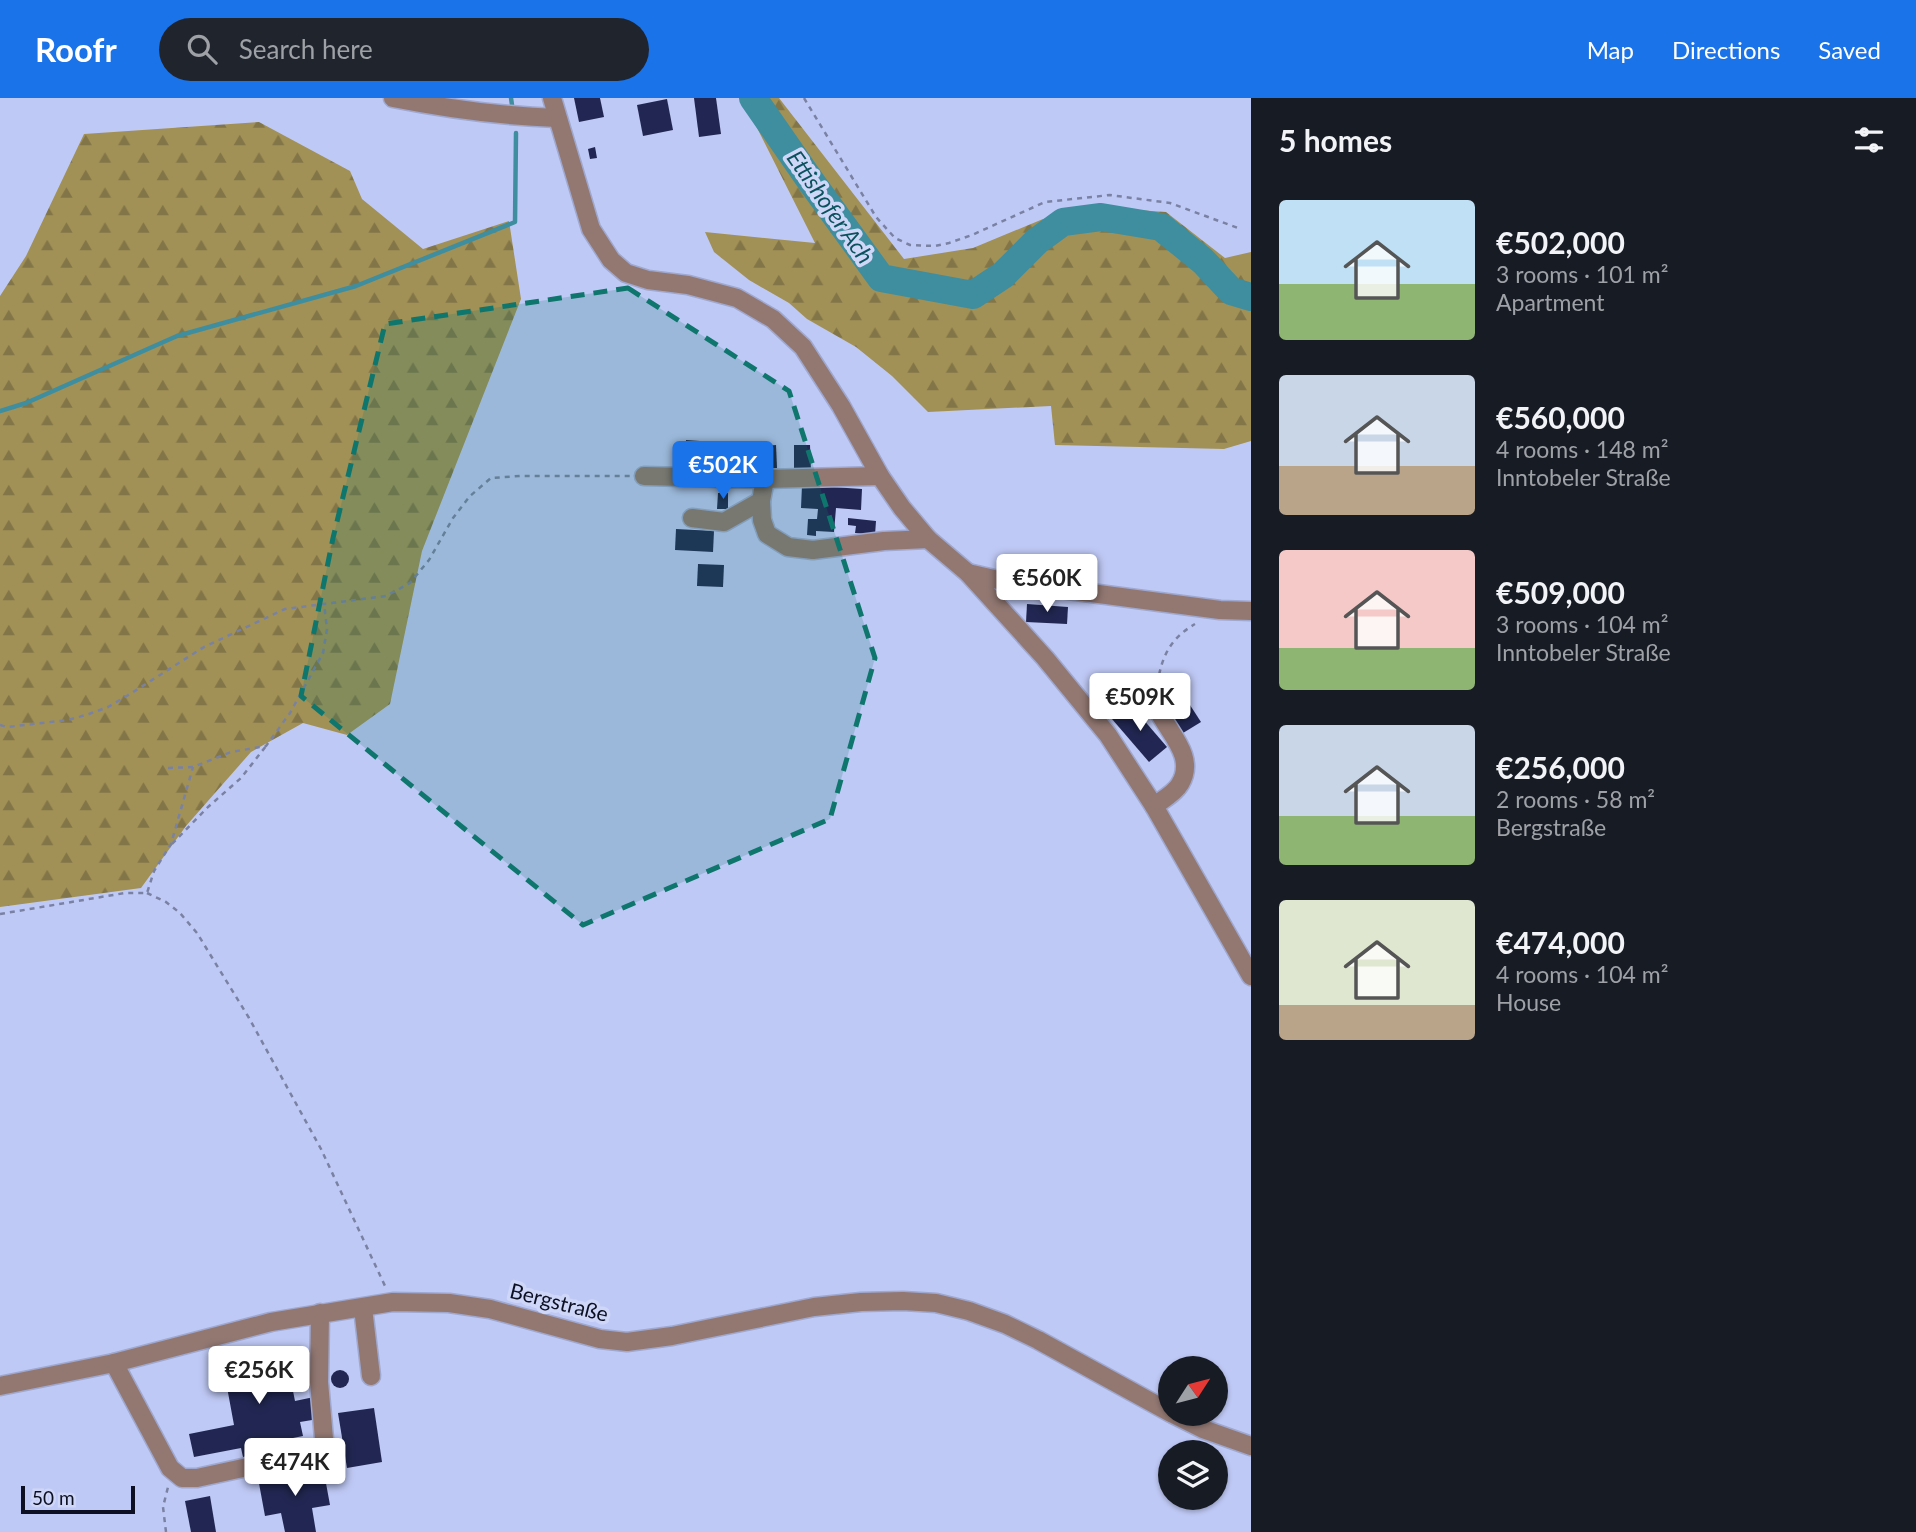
<!DOCTYPE html>
<meta charset="utf-8">
<style>
body{margin:0;font-family:Lato,sans-serif;background:#20242c;color:#f1f3f6;height:100vh;display:flex;flex-direction:column;font-size:26px;white-space:nowrap}
*{box-sizing:border-box;margin:0}
p{font-size:23px;color:#9ea1a6}
.icon{flex:none;width:38px;height:38px;fill:none;stroke:currentColor;stroke-width:2;stroke-linecap:round;stroke-linejoin:round}
.map{position:relative;flex:1;overflow:hidden}
.details{display:flex;flex-direction:column;background:#171b24;width:665px}
.details>*{flex:none}
.needle{width:46px;rotate:54deg}
.tools{position:absolute;left:1158px;top:1258px;display:grid;gap:14px}
.tools a{display:grid;place-items:center;width:70px;height:70px;border-radius:50%;background:#171b24;box-shadow:0 2px 5px #0004;font-size:35px}
.scale{position:absolute;left:21px;bottom:18px;width:114px;box-sizing:border-box;padding-left:7px;border:4px solid #0d1023;border-top:0;font-size:19px;line-height:24px;white-space:nowrap;color:#0d1023;-webkit-text-stroke:5px #cfd7f8;paint-order:stroke}
.price{position:absolute;translate:-50% -60px;padding:0 16px;border-radius:7px;background:#fff;color:#222;font-size:23px;line-height:46px;filter:drop-shadow(0 2px 4px #0008)}
.price::after{content:'';position:absolute;left:50%;top:42px;width:21px;height:16px;margin-left:-10px;background:inherit;clip-path:polygon(0 0,100% 0,50% 100%)}
.price.active{background:#1a73e8;color:#fff}
ul{padding:0;list-style:none}
li{display:flex;align-items:center;gap:21px;height:175px;padding:0 28px}
li span{display:grid;place-items:center;flex:none;width:196px;height:140px;border-radius:7px;color:#555}
li>.icon{margin-inline-start:auto}
span .icon{width:84px;height:84px;fill:#fffc;stroke-width:1}
li b{font-size:30px}
h2{display:flex;justify-content:space-between;align-items:center;height:84px;padding:0 28px;font-size:30px}
header{display:flex;align-items:center;gap:42px;box-sizing:border-box;height:98px;padding:0 35px;background:#1a73e8;color:#fff}
header strong{font-size:33px}
nav{display:flex;gap:38px;margin-inline-start:auto;font-size:24px}
.search{width:490px;height:63px;background:#20242c;display:flex;align-items:center;gap:18px;box-sizing:border-box;padding:0 24px;border-radius:38px;color:#9ea1a6;font-size:26px}
main{display:flex;flex:1;min-height:0}
.map>svg:first-child{display:block}
.forest{fill:url(#forest-firs)}
.lines{fill:none;stroke-linecap:round;stroke-linejoin:round}
.stream{stroke:#3f8e9f;stroke-width:4.5}
.river{stroke:#3f8e9f;stroke-width:28}
.building{fill:#212752}
.minor-casing{stroke:#9fa8cf;stroke-width:21}
.path{stroke:#7a82a4;stroke-width:2.5;stroke-dasharray:5 5;stroke-linecap:butt}
.minor{stroke:#937872;stroke-width:18}
.marked{fill:#0f766e;fill-opacity:0.2;stroke:#0f766e;stroke-width:5;stroke-dasharray:14 9;stroke-linejoin:round}
.labels{text-anchor:middle;stroke-width:7;stroke-linejoin:round;paint-order:stroke}
.street-label{font-size:21px;fill:#0d1023;stroke:#cfd7f8}
.water-label{font-size:23px;font-style:italic;fill:#0b515e;stroke:#cfd7f8}
</style>
<header>
<strong>Roofr</strong>
<div class="search"><svg class="icon" aria-label="search" viewBox="0 0 24 24"><circle cx="10" cy="10" r="6"/><path d="M15 15l6 6"/></svg>Search here</div>
<nav><a>Map</a><a>Directions</a><a>Saved</a></nav>
</header>
<main>
<div class="map">
<svg width="1251" height="1434" viewBox="0 0 1251 1434">
<defs>
<pattern id="forest-firs" width="22" height="20" patternUnits="userSpaceOnUse" patternTransform="scale(1.75)"><rect width="22" height="20" fill="#a19156"/><path d="M5 1l3.5 6h-7zM16 11l3.5 6h-7z" fill="#827547"/></pattern>
</defs>
<rect width="100%" height="100%" fill="#bfc9f5"/>
<g class="forest">
<polygon points="742,0 779,0 904,161 973,150 1043,121 1108,110 1166,114 1225,160 1251,154 1251,343 1224,351 1055,347 1051,308 928,314 892,278 856,249 807,221 789,205 749,182 714,154 705,134 815,145"/>
<polygon points="259,24 350,73 362,101 423,151 509,123 521,201 422,453 390,606 347,637 303,625 251,654 186,728 141,790 0,809 0,198 26,158 84,36"/>
</g>
<g class="lines">
<g class="stream">
<polyline points="511,0 512,7"/>
<polyline points="0,313 26,305 177,238 356,188 515,124 516,35"/>
</g>
<polyline class="river" points="753,0 812,85 881,180 973,197 1003,177 1037,143 1063,124 1101,119 1161,129 1203,163 1231,193 1251,199"/>
</g>
<g class="building">
<polygon points="574,0 600,0 604,19 579,24"/>
<polygon points="694,0 716,0 721,36 699,39"/>
<polygon points="667,1 673,32 643,38 637,7"/>
<polygon points="595,49 597,60 590,61 588,51"/>
<polygon points="686,342 714,344 712,364 685,362"/>
<polygon points="718,347 732,349 731,362 717,361"/>
<polygon points="776,347 777,370 765,370 764,348"/>
<polygon points="794,347 810,347 811,373 794,373"/>
<polygon points="802,387 862,391 861,412 836,410 834,434 816,433 816,438 807,437 808,421 817,421 818,411 801,410"/>
<polygon points="718,395 728,395 728,411 717,411"/>
<polygon points="848,420 876,423 875,437 855,435 856,428 848,427"/>
<polygon points="676,431 714,433 713,454 675,452"/>
<polygon points="698,466 724,467 723,489 697,488"/>
<polygon points="1027,506 1068,509 1067,526 1026,524"/>
<polygon points="1188,604 1201,624 1183,635 1170,615"/>
<polygon points="1130,606 1167,649 1149,664 1112,621"/>
<polygon points="280,1252 283,1270 309,1265 312,1284 292,1288 295,1303 314,1299 318,1321 300,1324 303,1338 268,1345 269,1354 243,1359 241,1350 194,1359 189,1336 234,1327 222,1262"/>
<circle cx="340" cy="1281" r="9"/>
<polygon points="374,1310 382,1364 347,1370 338,1315"/>
<polygon points="323,1369 330,1407 312,1410 316,1434 285,1434 281,1415 265,1418 258,1380"/>
<polygon points="210,1398 216,1434 191,1434 185,1403"/>
</g>
<g class="lines">
<defs>
<g id="minor">
<path d="M393 0C448 11 502 18 557 20"/>
<polyline points="552,0 591,131 611,162 626,175 648,182 688,187 737,200 773,221 803,249 841,308 880,378 902,410 928,441 968,475 1045,560 1108,637 1154,708 1251,878"/>
<polyline points="644,378 765,381 880,378"/>
<polyline points="765,381 761,403 762,422 767,436 788,449 813,452 884,443 928,441"/>
<polyline points="692,420 724,424 761,403"/>
<polyline points="968,475 1007,484 1220,512 1251,513"/>
<path d="M1154 708C1162 702 1175 695 1180 686 1197 658 1167 634 1157 610"/>
<polyline points="363,1210 371,1278"/>
<polyline points="114,1265 170,1370 182,1380 197,1380 325,1352 319,1284 320,1215"/>
<polyline points="0,1288 114,1265 271,1224 393,1204 449,1205 490,1211 600,1241 627,1244 672,1238 814,1209 861,1204 903,1203 936,1205 969,1213 1005,1226 1038,1242 1171,1315"/>
<polyline points="1173,1316 1203,1331 1251,1348"/>
</g>
</defs>
<use href="#minor" class="minor-casing"/>
<g class="path">
<polyline points="804,0 876,119 895,140 910,147 935,148 949,145 972,137 1045,104 1110,97 1170,105 1238,130"/>
<path d="M1156 596C1160 564 1166 543 1195 526"/>
<polyline points="0,627 7,629 68,622 89,616 108,609 130,596 204,549 285,511 386,498 410,485 429,462 453,420 470,398 491,380 520,378 630,378"/>
<polyline points="168,670 193,669 231,654 266,648 290,615 323,555 327,531 324,505"/>
<polyline points="172,746 208,709 241,680 266,648"/>
<polyline points="147,795 166,804 180,815 197,835 249,920 321,1051 385,1188"/>
<polyline points="0,816 125,795 147,795 154,773 171,746 193,669"/>
<polyline points="166,1434 163,1409 168,1389"/>
</g>
<use href="#minor" class="minor"/>
</g>
<path class="marked" d="M628 190 789 293 875 560 830 721 583 827 301 598 333 440 385 226Z"/>
<g class="labels">
<g class="street-label">
<text transform="translate(559 1205) rotate(14)" y="7">Bergstraße</text>
</g>
<g class="water-label">
<text transform="translate(830 109) rotate(55)" y="8">Ettishofer Ach</text>
</g>
</g>
</svg>
<div class="tools">
<a><svg class="needle" viewBox="-14 -14 28 28"><path d="M0-13l5 13h-10z" fill="#e53935"/><path d="M0 13l5-13h-10z" fill="#9ea1a6"/></svg></a>
<a><svg class="icon" aria-label="layers" viewBox="0 0 24 24"><path d="M12 4l9 5-9 5-9-5zM3 14l9 5 9-5"/></svg></a>
</div>
<div class="scale">50 m</div>
<b class="price active" style="left:723px;top:403px">€502K</b>
<b class="price" style="left:1047px;top:516px">€560K</b>
<b class="price" style="left:1140px;top:635px">€509K</b>
<b class="price" style="left:259px;top:1308px">€256K</b>
<b class="price" style="left:295px;top:1400px">€474K</b>
</div>
<section class="details">
<h2>5 homes<svg class="icon" aria-label="filters" viewBox="0 0 24 24"><path d="M4 7h16M4 17h16"/><circle cx="9" cy="7" r="2"/><circle cx="15" cy="17" r="2"/></svg></h2>
<ul>
<li><span style="background:linear-gradient(#bfe0f5 60%,#8fb573 0)"><svg class="icon" aria-label="home" viewBox="0 0 24 24"><path d="M3 11l9-7 9 7M6 9v11h12V9"/></svg></span><div><b>€502,000</b><p>3 rooms · 101 m²</p><p>Apartment</p></div></li>
<li><span style="background:linear-gradient(#c9d6e8 65%,#b9a48a 0)"><svg class="icon" aria-label="home" viewBox="0 0 24 24"><path d="M3 11l9-7 9 7M6 9v11h12V9"/></svg></span><div><b>€560,000</b><p>4 rooms · 148 m²</p><p>Inntobeler Straße</p></div></li>
<li><span style="background:linear-gradient(#f6c9c9 70%,#8fb573 0)"><svg class="icon" aria-label="home" viewBox="0 0 24 24"><path d="M3 11l9-7 9 7M6 9v11h12V9"/></svg></span><div><b>€509,000</b><p>3 rooms · 104 m²</p><p>Inntobeler Straße</p></div></li>
<li><span style="background:linear-gradient(#c9d6e8 65%,#8fb573 0)"><svg class="icon" aria-label="home" viewBox="0 0 24 24"><path d="M3 11l9-7 9 7M6 9v11h12V9"/></svg></span><div><b>€256,000</b><p>2 rooms · 58 m²</p><p>Bergstraße</p></div></li>
<li><span style="background:linear-gradient(#dfe7d0 75%,#b9a48a 0)"><svg class="icon" aria-label="home" viewBox="0 0 24 24"><path d="M3 11l9-7 9 7M6 9v11h12V9"/></svg></span><div><b>€474,000</b><p>4 rooms · 104 m²</p><p>House</p></div></li>
</ul>
</section>
</main>
